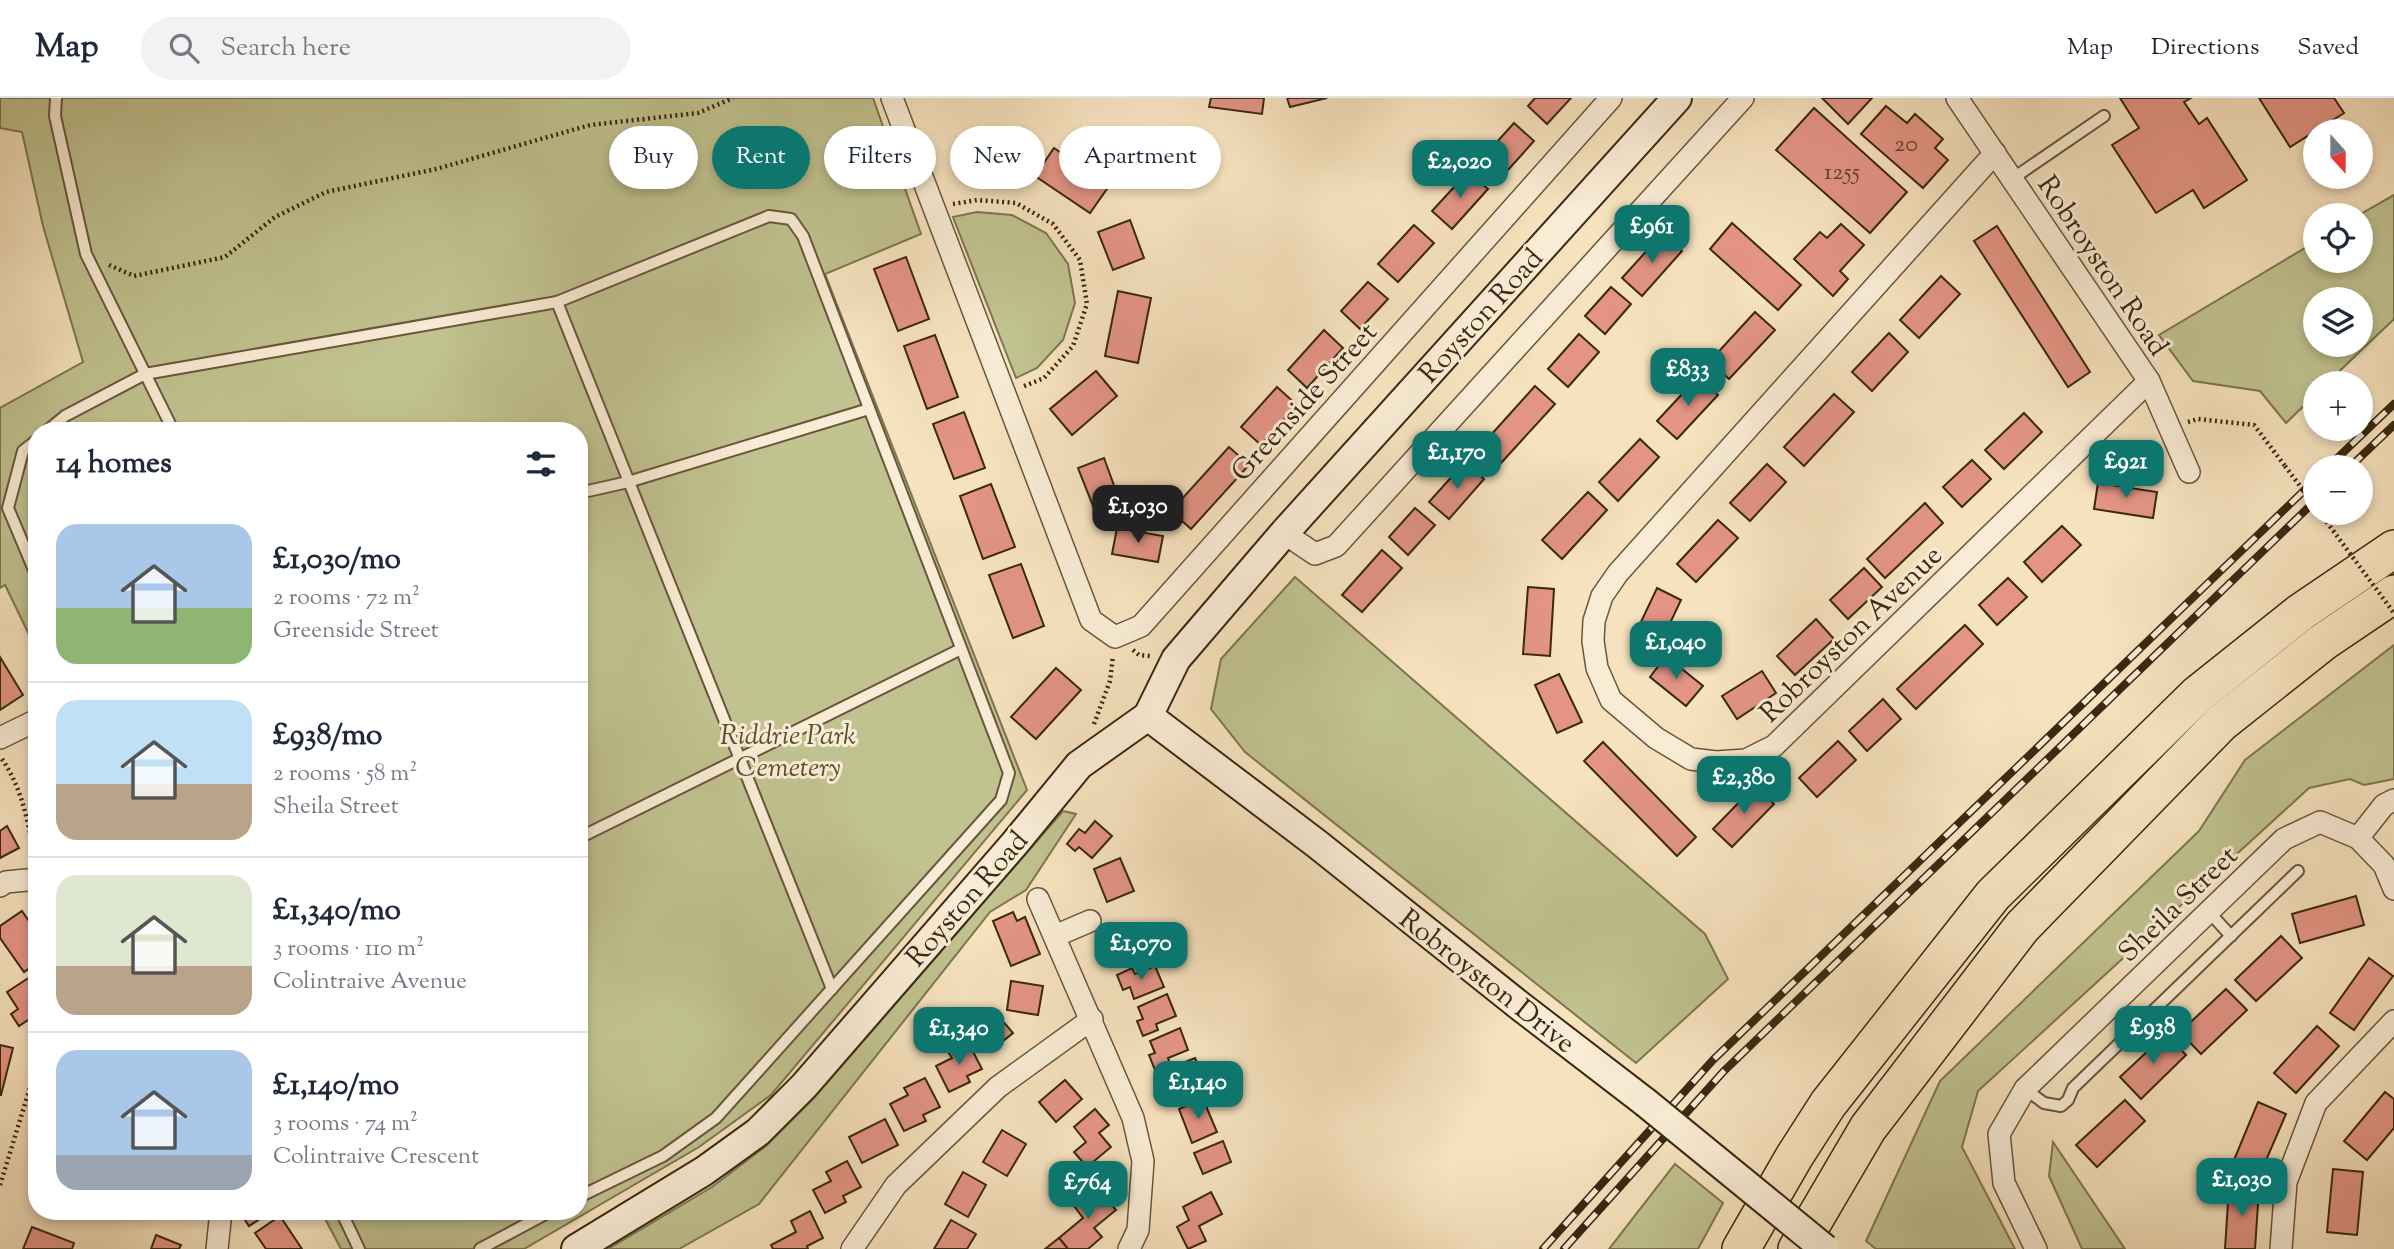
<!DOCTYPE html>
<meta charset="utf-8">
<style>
body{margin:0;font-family:"Sorts Mill Goudy",serif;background:#f2f2f3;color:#1f2937;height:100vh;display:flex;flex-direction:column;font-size:26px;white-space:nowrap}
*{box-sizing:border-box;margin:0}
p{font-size:23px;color:#747a83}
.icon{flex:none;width:38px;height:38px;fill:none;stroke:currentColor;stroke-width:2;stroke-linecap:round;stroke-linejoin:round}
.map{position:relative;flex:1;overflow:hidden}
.drawer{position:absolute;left:28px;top:324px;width:560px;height:798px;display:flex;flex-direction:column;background:#fff;border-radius:28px;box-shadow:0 4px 10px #0003}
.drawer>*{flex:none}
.guide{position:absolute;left:609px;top:28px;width:665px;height:63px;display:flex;gap:14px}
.needle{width:46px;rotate:159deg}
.fabs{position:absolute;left:2303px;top:21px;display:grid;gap:14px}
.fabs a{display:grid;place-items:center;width:70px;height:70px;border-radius:50%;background:#fff;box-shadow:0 4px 10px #0003;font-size:35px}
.price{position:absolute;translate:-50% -60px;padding:0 16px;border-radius:14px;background:#0f766e;color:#fff;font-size:23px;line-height:46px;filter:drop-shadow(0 2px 4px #0008)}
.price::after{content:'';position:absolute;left:50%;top:42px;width:21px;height:16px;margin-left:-10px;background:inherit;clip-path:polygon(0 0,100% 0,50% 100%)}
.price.selected{background:#222;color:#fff}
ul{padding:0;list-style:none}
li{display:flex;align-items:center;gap:21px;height:175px;padding:0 28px}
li+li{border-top:2px solid #e0e1e3}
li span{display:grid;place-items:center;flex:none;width:196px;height:140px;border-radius:21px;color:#555}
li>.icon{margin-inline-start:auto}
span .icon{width:84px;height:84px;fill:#fffc;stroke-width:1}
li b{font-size:30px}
h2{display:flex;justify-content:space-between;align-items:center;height:84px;padding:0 28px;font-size:30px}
.pill{padding:0 24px;border-radius:32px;background:#fff;box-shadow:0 4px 10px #0003;font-size:24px;line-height:63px}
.pill.selected{background:#0f766e;color:#fff}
header{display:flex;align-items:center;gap:42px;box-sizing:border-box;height:98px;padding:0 35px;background:#fff;border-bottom:2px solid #e0e1e3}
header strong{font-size:33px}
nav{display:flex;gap:38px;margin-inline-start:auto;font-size:24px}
.search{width:490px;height:63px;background:#f2f2f3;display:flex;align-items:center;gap:18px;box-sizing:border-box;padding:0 24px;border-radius:38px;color:#747a83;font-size:26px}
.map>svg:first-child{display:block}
.green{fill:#c0c28f;stroke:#7d7550;stroke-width:2;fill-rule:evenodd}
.building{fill:#e39485;stroke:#3a2810;stroke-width:2}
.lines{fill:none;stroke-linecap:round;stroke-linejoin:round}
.lane-casing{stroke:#69563c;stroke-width:14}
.street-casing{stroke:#69563c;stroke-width:24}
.secondary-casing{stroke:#3a2810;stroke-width:32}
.highway-casing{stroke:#3a2810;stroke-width:40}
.path{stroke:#3a2810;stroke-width:4.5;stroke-dasharray:2 3.5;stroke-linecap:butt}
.lane{stroke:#f9ecd5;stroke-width:10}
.street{stroke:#f9ecd5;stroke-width:21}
.secondary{stroke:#f9ecd5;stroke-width:28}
.highway{stroke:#f6e2be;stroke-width:37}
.rail-casing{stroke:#3a2810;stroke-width:8}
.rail{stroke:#f9ecd5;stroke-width:5;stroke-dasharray:16;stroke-linecap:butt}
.secondary-bridge-casing{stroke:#3a2810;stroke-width:32;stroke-linecap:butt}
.path-bridge{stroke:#3a2810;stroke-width:4.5;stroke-dasharray:2 3.5;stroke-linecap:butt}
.secondary-bridge{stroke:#f9ecd5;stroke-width:28}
.labels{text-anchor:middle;stroke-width:6;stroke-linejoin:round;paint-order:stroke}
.number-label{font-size:24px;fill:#64432d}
.street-label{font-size:28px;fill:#3a2810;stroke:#f9ecd5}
.park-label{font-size:28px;font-style:italic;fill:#5c4e30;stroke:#f9ecd5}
</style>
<header>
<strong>Map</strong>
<div class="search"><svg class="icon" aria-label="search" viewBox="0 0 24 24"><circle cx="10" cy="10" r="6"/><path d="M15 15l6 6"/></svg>Search here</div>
<nav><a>Map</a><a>Directions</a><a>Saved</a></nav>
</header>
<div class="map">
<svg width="2394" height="1151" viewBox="0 0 2394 1151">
<rect width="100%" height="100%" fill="#f6e2be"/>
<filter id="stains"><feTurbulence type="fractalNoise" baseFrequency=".00286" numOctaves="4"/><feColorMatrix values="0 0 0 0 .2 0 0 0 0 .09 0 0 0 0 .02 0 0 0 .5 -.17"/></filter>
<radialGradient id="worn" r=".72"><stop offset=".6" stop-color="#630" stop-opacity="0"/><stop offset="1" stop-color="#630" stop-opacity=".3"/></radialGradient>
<g class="green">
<polygon points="0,0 873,0 921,136 825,176 1027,692 771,997 699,1049 524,1151 341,1151 321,1113 579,1113 579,332 37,332 37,553 5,487 0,490 0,310 83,264 43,128 22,34 0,30"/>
<path d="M2394 97V221L2327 285H2315V297L2286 325 2260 293 2193 283 2159 237 2315 144V163H2361L2359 117ZM2361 201V247H2315V201Z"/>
<polygon points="977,114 1012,117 1046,135 1068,166 1075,205 1063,242 1037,270 1016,280 953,119"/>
<polygon points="1295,479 1705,836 1728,881 1636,965 1245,654 1211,611 1221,561"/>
<polygon points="2394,547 2394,681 2364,687 2350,681 2309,690 1978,993 1962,1049 2015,1151 1876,1151 1866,1143 1940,983 2199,733 2245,662"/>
<polygon points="1063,713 1076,716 1026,792 990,814 759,1106 679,1151 608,1151 712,1089 766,1048 813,1001"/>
<polygon points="2053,1044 2125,1151 2082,1151 2049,1078"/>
<polygon points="1675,1066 1723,1105 1698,1151 1609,1151"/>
</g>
<g class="building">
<polygon points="1211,0 1264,0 1262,16 1209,9"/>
<polygon points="1287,0 1327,0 1290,9"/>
<polygon points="1535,0 1571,0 1547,26 1528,8"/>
<polygon points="1822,0 1872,0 1848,26"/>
<polygon points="2120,0 2191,0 2184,4 2199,26 2207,20 2247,82 2204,110 2193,92 2156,115 2112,47 2139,30"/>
<polygon points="2259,0 2334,0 2344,15 2290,49"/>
<polygon points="1886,8 1907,25 1915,16 1943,41 1935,50 1948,62 1923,90 1861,36"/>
<polygon points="1814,10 1907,94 1870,135 1776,52"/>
<polygon points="1514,25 1534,43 1507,73 1487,55"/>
<polygon points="1019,39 1020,73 960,74 959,41"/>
<polygon points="1054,50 1109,88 1090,115 1035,78"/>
<polygon points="1468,74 1488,91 1452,131 1432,113"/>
<polygon points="1130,122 1144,160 1113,172 1098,134"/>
<polygon points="1732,125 1801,187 1778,212 1710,151"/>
<polygon points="1841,126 1864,147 1840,173 1848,181 1833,198 1794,161 1820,134 1827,140"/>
<polygon points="1414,127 1434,145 1398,184 1378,166"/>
<polygon points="1997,128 2090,274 2068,289 1974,143"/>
<polygon points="1662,136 1682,153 1642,198 1622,180"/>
<polygon points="906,159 929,221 898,233 874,171"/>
<polygon points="1941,178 1960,196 1919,240 1900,222"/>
<polygon points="1368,184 1388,201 1360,231 1341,213"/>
<polygon points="1611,189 1631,206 1605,236 1585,218"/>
<polygon points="1118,193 1151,200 1138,265 1105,258"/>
<polygon points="1755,214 1775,232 1729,281 1710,263"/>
<polygon points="1324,232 1343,250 1307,290 1288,272"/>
<polygon points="1889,235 1908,254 1872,293 1852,274"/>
<polygon points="1579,236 1599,254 1568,289 1548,271"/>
<polygon points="935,237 958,299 927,311 904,248"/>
<polygon points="1096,273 1117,298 1072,337 1050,311"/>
<polygon points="1698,279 1718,297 1677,341 1657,323"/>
<polygon points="1535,288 1555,306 1501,365 1481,348"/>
<polygon points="1277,289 1297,307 1261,347 1241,329"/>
<polygon points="1834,296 1854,314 1804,368 1784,349"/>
<polygon points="964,314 985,370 954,381 933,326"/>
<polygon points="2024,315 2042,334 2004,371 1985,352"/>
<polygon points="1640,341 1659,359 1618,403 1599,384"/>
<polygon points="1229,349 1249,367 1191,431 1171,413"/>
<polygon points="1104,360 1120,404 1095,413 1078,370"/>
<polygon points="1972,362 1991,381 1962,409 1943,389"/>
<polygon points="1465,364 1484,381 1449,421 1429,404"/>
<polygon points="1767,366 1786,384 1750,423 1730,405"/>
<polygon points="2098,385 2157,394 2153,420 2094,411"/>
<polygon points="991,386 1015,449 983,461 960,398"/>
<polygon points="1588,394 1607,412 1562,461 1542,442"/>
<polygon points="1925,405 1943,425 1885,480 1867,461"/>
<polygon points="1415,410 1435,427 1408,457 1389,439"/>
<polygon points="1718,422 1738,440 1696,484 1677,466"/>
<polygon points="2062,428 2081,447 2042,484 2024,464"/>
<polygon points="1117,430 1163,438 1158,464 1112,456"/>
<polygon points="1382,452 1402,470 1362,514 1342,497"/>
<polygon points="1021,466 1044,528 1013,540 989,477"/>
<polygon points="1864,470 1882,489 1848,521 1830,502"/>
<polygon points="2008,480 2027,499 1997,527 1979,507"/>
<polygon points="1528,489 1554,491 1550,558 1523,556"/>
<polygon points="1657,490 1681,502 1664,538 1640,526"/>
<polygon points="1816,521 1834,541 1795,577 1777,558"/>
<polygon points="1965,527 1983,546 1916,611 1897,591"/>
<polygon points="1666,558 1703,588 1686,608 1650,579"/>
<polygon points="0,559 23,597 0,612"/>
<polygon points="1056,570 1081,592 1036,641 1011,619"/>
<polygon points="1762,573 1776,595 1737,621 1722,598"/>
<polygon points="1559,576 1582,624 1557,635 1535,587"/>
<polygon points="1883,601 1901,621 1867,653 1849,633"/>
<polygon points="1838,643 1856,662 1817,699 1799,680"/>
<polygon points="1603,644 1696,739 1677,758 1584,663"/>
<polygon points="1755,688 1774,706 1732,749 1713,731"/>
<polygon points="1095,723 1112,738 1092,760 1079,749 1075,753 1067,746 1079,731 1085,735"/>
<polygon points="7,728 19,750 0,760 0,733"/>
<polygon points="1120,760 1134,793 1107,804 1094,771"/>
<polygon points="2356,798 2364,827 2300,845 2292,816"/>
<polygon points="22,813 37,835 37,865 24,874 0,840 0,828"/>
<polygon points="1013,814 1017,823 1025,819 1040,856 1011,868 993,823"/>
<polygon points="1140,825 1149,847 1129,855 1131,861 1116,867 1110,852 1116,850 1111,837"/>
<polygon points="2281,838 2302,860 2256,903 2235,882"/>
<polygon points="2369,860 2393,878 2354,932 2330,915"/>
<polygon points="1155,868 1164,889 1134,901 1130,889 1123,892 1117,877 1132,870 1135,876"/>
<polygon points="30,879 37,889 37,916 19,928 11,916 18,911 7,894"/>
<polygon points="1011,883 1043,888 1038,917 1007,912"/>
<polygon points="2226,891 2247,912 2201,956 2180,934"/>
<polygon points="1167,896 1176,918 1156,926 1158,932 1143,938 1137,923 1143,921 1138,909"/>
<polygon points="995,914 1013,935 992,952 974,932"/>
<polygon points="2317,928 2339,948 2296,995 2274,975"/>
<polygon points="1180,930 1188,952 1168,960 1170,966 1155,972 1149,957 1155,955 1150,943"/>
<polygon points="2166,936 2186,957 2141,1001 2120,979"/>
<polygon points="968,944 982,971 967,978 970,984 949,994 936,968 952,960 948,954"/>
<polygon points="0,947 13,950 1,997 0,997"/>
<polygon points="1195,960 1204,982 1183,990 1186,996 1170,1002 1164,987 1170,984 1165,972"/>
<polygon points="925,980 940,1009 923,1017 926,1023 904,1033 890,1006 908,997 904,990"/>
<polygon points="1065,982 1082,1001 1056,1024 1039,1004"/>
<polygon points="2385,994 2394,1001 2394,1030 2367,1062 2344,1043"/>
<polygon points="1203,1001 1217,1034 1192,1045 1179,1011"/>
<polygon points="2125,1002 2145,1023 2097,1069 2076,1047"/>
<polygon points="2258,1004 2286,1016 2261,1074 2234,1062"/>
<polygon points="1095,1011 1109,1027 1099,1035 1111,1049 1087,1069 1074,1054 1086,1044 1074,1029"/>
<polygon points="885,1021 898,1047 862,1065 849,1039"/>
<polygon points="1002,1032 1026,1046 1007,1078 983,1064"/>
<polygon points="1223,1043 1231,1064 1203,1076 1194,1055"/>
<polygon points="847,1063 861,1089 843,1098 846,1104 825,1115 813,1092 831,1083 826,1074"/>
<polygon points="2333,1071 2363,1074 2357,1137 2327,1134"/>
<polygon points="963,1074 986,1087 968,1119 945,1106"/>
<polygon points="1096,1089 1116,1112 1094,1130 1102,1139 1088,1151 1068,1151 1059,1140 1083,1120 1074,1108"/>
<polygon points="2229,1089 2259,1091 2255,1151 2225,1151"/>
<polygon points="1211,1094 1222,1116 1199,1128 1206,1143 1188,1151 1177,1129 1189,1122 1183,1109"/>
<polygon points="239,1113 272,1113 249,1128"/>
<polygon points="810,1113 823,1140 807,1148 808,1151 773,1151 771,1147 796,1134 791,1123"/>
<polygon points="280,1118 302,1151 266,1151 255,1135"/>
<polygon points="951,1122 976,1136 967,1151 934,1151"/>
<polygon points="32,1129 74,1145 72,1151 23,1151"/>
<polygon points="156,1137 181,1147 179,1151 151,1151"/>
<polygon points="1059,1140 1068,1151 1045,1151"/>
</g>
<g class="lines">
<defs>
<g id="lane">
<polyline points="56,0 55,18 86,156 173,332"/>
<polyline points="2012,81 2104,18"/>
<polyline points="557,204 832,891"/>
<polyline points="48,332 65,318 145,276 557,204 769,118 791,121 803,138 1009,675 1001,702 716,1020 663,1058 579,1099"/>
<polyline points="37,342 23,353 8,410 37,479"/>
<polyline points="579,395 628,384 869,311"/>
<polyline points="579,740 961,551"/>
<polyline points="2209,814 2231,838"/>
<polyline points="2025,991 2044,1005 2061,1008 2068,1002 2073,990 2298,773"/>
<polyline points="341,1113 359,1151"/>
<polyline points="480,1151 551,1113"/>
</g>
<g id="street">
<polyline points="892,0 1091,522 1115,539 1141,528 1611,0"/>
<polyline points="1957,0 2149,283 2189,374"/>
<polyline points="1995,55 1618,475 1602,498 1594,523 1593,543 1597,570 1611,602 1656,640 1691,661 1716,664 1746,662 1774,648 2149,283"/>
<polyline points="1284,435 1315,456 1336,448 1743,0"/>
<polyline points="0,640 37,622"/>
<polyline points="2358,740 2384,707 2394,702"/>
<polyline points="0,788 6,784 37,781"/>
<polyline points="1038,801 1133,1020 1143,1063 1138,1132 1129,1151"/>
<polyline points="1055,838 1090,823"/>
<polyline points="217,1151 221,1113"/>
<polyline points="852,1151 896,1087 998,989 1092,921"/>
<polyline points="2036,1151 2004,1085 1999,1036 2025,991 2284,741 2320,724 2358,740 2384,767 2394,791"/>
<polyline points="2281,1151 2286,1084 2316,1005 2394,923"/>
</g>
<g id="secondary">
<polyline points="1148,618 1317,746 1520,908 1645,1004"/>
<polyline points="576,1151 704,1073 758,1034 804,988 1015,745 1079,667 1148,618 1176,561 1284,435 1677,0"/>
</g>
<g id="highway">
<polyline points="1741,1151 1794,1059 1828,1006 1993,797 2197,597 2301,514 2394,451"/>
<polyline points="1797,1151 1868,1030 2022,829 2221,625 2323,544 2394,496"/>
</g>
</defs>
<use href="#lane" class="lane-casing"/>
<use href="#street" class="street-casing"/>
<use href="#secondary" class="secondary-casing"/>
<use href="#highway" class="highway-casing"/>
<g class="path">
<polyline points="953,106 977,102 1016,105 1053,126 1080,162 1087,206 1073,248 1044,280 1022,289"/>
<polyline points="109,167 134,178 225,159 275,119 326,94 436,71 590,27 698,15 733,0"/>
<polyline points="2188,324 2198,321 2254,327 2285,368"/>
<polyline points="1133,552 1139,557 1150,558"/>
<polyline points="1094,626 1110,583 1113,558"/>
<path d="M2 661C23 692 28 725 35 761"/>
<polyline points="0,1087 37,967"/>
</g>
<use href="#lane" class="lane"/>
<use href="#street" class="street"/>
<use href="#secondary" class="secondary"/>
<use href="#highway" class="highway"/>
<defs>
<g id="rail">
<polyline points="2328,369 2394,306"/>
<polyline points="2350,369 2394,327"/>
<polyline points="1543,1151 1713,962 2315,382"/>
<polyline points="1564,1151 1724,973 2315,403"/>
</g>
</defs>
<use href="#rail" class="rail-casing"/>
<use href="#rail" class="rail"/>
<defs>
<polyline id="secondary-bridge" points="1645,1004 1825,1151"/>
</defs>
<use href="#secondary-bridge" class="secondary-bridge-casing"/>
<g class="path-bridge">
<polyline points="2285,368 2315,408"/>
<polyline points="2320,415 2394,515"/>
</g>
<use href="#secondary-bridge" class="secondary-bridge"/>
</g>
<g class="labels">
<g class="number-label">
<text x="1906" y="53">20</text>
<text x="1842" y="81">1255</text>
</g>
<g class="street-label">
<text transform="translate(2104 167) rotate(56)" y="10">Robroyston Road</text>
<text transform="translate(1480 217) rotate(-48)" y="10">Royston Road</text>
<text transform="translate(1303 303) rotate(-48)" y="10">Greenside Street</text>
<text transform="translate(1850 535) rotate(-44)" y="10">Robroyston Avenue</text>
<text transform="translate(966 800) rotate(-49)" y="10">Royston Road</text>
<text transform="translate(2177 805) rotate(-44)" y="10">Sheila Street</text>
<text transform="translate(1488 882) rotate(38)" y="10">Robroyston Drive</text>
</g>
<g class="park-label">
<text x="788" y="646">Riddrie Park<tspan x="788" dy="32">Cemetery</tspan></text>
</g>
</g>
<rect width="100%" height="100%" filter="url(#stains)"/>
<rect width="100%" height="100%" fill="url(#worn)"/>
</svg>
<div class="fabs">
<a><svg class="needle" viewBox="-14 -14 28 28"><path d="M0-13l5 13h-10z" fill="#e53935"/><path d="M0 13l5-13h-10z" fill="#747a83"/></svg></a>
<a><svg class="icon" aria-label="locate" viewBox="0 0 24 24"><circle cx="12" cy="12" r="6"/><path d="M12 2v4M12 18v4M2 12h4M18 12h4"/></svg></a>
<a><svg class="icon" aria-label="layers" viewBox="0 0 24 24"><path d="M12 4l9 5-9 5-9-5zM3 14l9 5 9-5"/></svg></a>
<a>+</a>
<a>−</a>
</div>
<b class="price" style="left:1460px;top:102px">£2,020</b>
<b class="price" style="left:1652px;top:167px">£961</b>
<b class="price" style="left:1688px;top:310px">£833</b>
<b class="price" style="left:1457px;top:393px">£1,170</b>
<b class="price" style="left:2126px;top:402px">£921</b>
<b class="price selected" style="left:1138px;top:447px">£1,030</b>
<b class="price" style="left:1676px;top:583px">£1,040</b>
<b class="price" style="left:1744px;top:718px">£2,380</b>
<b class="price" style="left:1141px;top:884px">£1,070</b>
<b class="price" style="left:2153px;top:968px">£938</b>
<b class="price" style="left:959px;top:969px">£1,340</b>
<b class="price" style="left:1198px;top:1023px">£1,140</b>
<b class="price" style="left:2242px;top:1120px">£1,030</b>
<b class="price" style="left:1088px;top:1123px">£764</b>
<div class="guide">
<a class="pill">Buy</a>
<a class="pill selected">Rent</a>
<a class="pill">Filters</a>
<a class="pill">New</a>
<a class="pill">Apartment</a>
</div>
<section class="drawer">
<h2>14 homes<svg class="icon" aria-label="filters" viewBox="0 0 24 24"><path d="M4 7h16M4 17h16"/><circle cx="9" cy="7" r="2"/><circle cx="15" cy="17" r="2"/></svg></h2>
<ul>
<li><span style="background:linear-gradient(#a9c7e8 60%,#8fb573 0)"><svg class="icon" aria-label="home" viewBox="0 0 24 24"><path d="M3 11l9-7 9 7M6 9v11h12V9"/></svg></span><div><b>£1,030/mo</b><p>2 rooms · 72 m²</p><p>Greenside Street</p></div></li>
<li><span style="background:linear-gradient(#bfe0f5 60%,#b9a48a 0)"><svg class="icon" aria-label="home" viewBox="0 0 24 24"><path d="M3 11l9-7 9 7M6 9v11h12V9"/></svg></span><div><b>£938/mo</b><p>2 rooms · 58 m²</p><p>Sheila Street</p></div></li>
<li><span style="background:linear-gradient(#dfe7d0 65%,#b9a48a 0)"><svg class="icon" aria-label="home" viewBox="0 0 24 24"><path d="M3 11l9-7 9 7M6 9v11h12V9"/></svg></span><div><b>£1,340/mo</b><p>3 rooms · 110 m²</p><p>Colintraive Avenue</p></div></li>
<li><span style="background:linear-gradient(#a9c7e8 75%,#9aa5b1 0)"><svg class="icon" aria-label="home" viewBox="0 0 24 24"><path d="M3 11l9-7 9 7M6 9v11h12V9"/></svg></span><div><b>£1,140/mo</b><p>3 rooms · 74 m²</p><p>Colintraive Crescent</p></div></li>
</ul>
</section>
</div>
